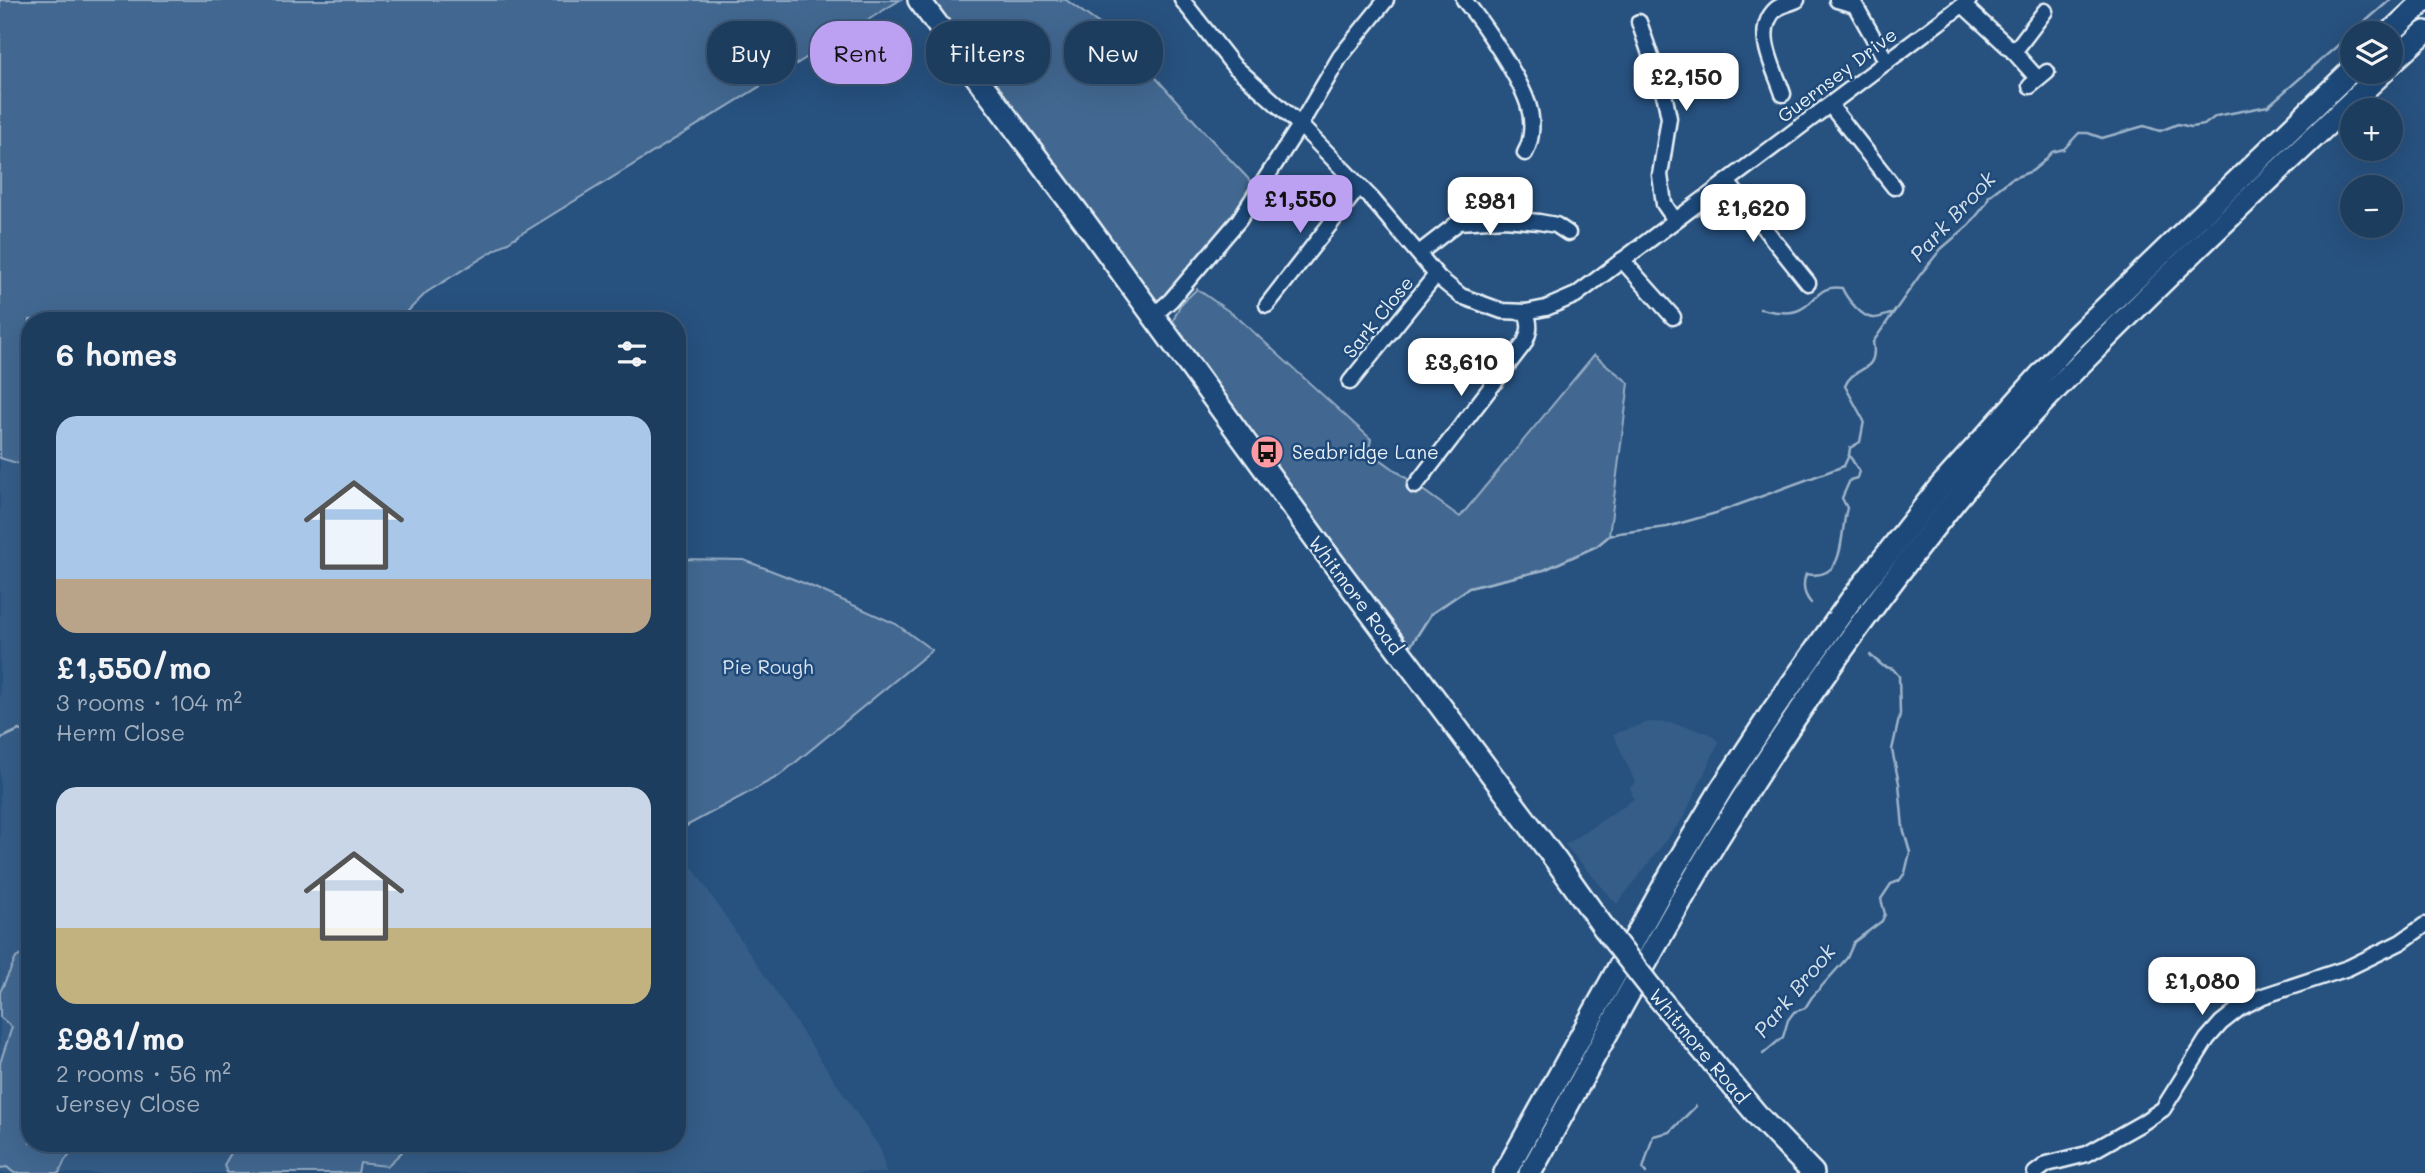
<!DOCTYPE html>
<meta charset="utf-8">
<style>
body{margin:0;font-family:Mali,sans-serif;background:#2a4868;color:#f1f3f6;height:100vh;display:flex;flex-direction:column;font-size:26px;white-space:nowrap}
*{box-sizing:border-box;margin:0}
p{font-size:23px;color:#a0aebd}
.icon{flex:none;width:38px;height:38px;fill:none;stroke:currentColor;stroke-width:2;stroke-linecap:round;stroke-linejoin:round}
.map{position:relative;flex:1;overflow:hidden}
.sheet{position:absolute;left:21px;top:312px;width:665px;height:840px;display:flex;flex-direction:column;background:#1d3d5f;border-radius:28px;box-shadow:0 7px 28px #0002,0 0 0 2px #3b5674}
.sheet>*{flex:none}
.guide{position:absolute;left:707px;top:21px;width:665px;height:63px;display:flex;gap:14px}
.fabs{position:absolute;left:2340px;top:21px;display:grid;gap:14px}
.fabs a{display:grid;place-items:center;width:63px;height:63px;border-radius:50%;background:#1d3d5f;box-shadow:0 7px 28px #0002,0 0 0 2px #3b5674;font-size:35px}
.price{position:absolute;translate:-50% -60px;padding:0 16px;border-radius:14px;background:#fff;color:#222;font-size:23px;line-height:46px;filter:drop-shadow(0 2px 4px #0008)}
.price::after{content:'';position:absolute;left:50%;top:42px;width:21px;height:16px;margin-left:-10px;background:inherit;clip-path:polygon(0 0,100% 0,50% 100%)}
.price.selected{background:#bca0f2;color:#111}
ul{padding:0;list-style:none}
li{display:grid;align-content:center;gap:14px;height:371px;padding:0 35px}
li span{display:grid;place-items:center;height:217px;border-radius:21px;color:#555}
li>.icon{margin-inline-start:auto}
span .icon{width:126px;height:126px;fill:#fffc;stroke-width:1}
li b{font-size:30px}
h2{display:flex;justify-content:space-between;align-items:center;height:84px;padding:0 35px;font-size:30px}
.pill{padding:0 24px;border-radius:28px;background:#1d3d5f;box-shadow:0 7px 28px #0002,0 0 0 2px #3b5674;font-size:24px;line-height:63px}
.pill.selected{background:#bca0f2;color:#111}
.map>svg:first-child{display:block}
.built{fill:#355d88}
.green{fill:#436891;stroke:#96acc4;stroke-width:2}
.lines{fill:none;stroke-linecap:round;stroke-linejoin:round}
.stream{stroke:#9db3c9;stroke-width:2.5}
.minor-casing{stroke:#e8f1f8;stroke-width:19}
.highway-casing{stroke:#e8f1f8;stroke-width:26}
.minor{stroke:#1f4a7a;stroke-width:14}
.highway{stroke:#1f4a7a;stroke-width:21}
.highway-bridge-casing{stroke:#e8f1f8;stroke-width:26;stroke-linecap:butt}
.highway-bridge{stroke:#1f4a7a;stroke-width:21}
.labels{text-anchor:middle;stroke-width:5;stroke-linejoin:round;paint-order:stroke}
.street-label{font-size:19px;fill:#e8f1f8;stroke:#1f4a7a}
.poi-label{font-size:19px;fill:#e8f1f8;stroke:#1f4a7a;text-anchor:start}
.park-label{font-size:19px;fill:#d8e3ee;stroke:#1f4a7a}
.water-label{font-size:21px;font-style:italic;fill:#d5e2ec;stroke:#1f4a7a}
</style>
<div class="map">
<svg width="2425" height="1173" viewBox="0 0 2425 1173">
<rect width="100%" height="100%" fill="#27517f"/>
<filter id="ink" filterUnits="userSpaceOnUse"><feTurbulence type="fractalNoise" baseFrequency=".0143" numOctaves="2"/><feDisplacementMap in="SourceGraphic" scale="14" xChannelSelector="R" yChannelSelector="G"/><feConvolveMatrix kernelMatrix="1 2 1 2 8 2 1 2 1" color-interpolation-filters="sRGB"/></filter>
<g filter="url(#ink)">
<g class="built">
<polygon points="0,425 30,429 30,1143 677,1143 677,844 881,1150 886,1173 0,1173"/>
<polygon points="1649,722 1672,723 1709,733 1719,742 1684,817 1617,904 1565,845 1634,799 1630,788 1635,782 1613,734"/>
</g>
<g class="green">
<polygon points="0,0 900,0 427,292 399,320 30,320 30,467 0,458"/>
<polygon points="919,0 1066,0 1123,41 1208,136 1258,189 1153,316"/>
<polygon points="1197,289 1237,317 1371,439 1369,451 1460,517 1594,355 1629,383 1609,536 1597,546 1544,570 1469,588 1431,614 1410,647 1324,534 1173,321 1180,305"/>
<polygon points="677,559 744,560 806,584 896,624 932,650 779,776 677,831"/>
<polygon points="30,950 30,1143 81,1143 65,1160 59,1173 14,1173 7,1167 0,1168 0,1063 12,1027 0,1017 0,992 16,958"/>
<polygon points="240,1143 405,1143 402,1152 387,1166 360,1163 358,1173 227,1173 224,1165 235,1146"/>
</g>
<g class="lines">
<g class="stream">
<path d="M1760 309C1772 311 1788 315 1799 310 1816 303 1818 284 1842 288 1846 298 1863 319 1874 318 1880 318 1886 315 1891 314"/>
<path d="M1811 603C1804 595 1802 585 1806 574 1847 582 1839 535 1847 508L1842 498 1850 480 1857 478 1859 471 1849 455 1850 448 1860 442 1864 421 1845 386C1854 364 1879 375 1873 342L1920 275 1941 249 1969 225 1986 204 1989 196 2011 179 2032 171 2042 163 2052 152 2064 149 2079 133H2088L2102 138 2144 126 2160 131 2178 124 2191 127 2204 125 2216 116 2268 106 2390 0"/>
<polyline points="1410,647 1431,614 1469,588 1544,570 1597,546 1609,536 1619,533 1667,527 1716,513 1844,466 1849,455"/>
<polyline points="0,739 19,730 24,732 30,729"/>
<polyline points="1763,1054 1783,1037 1788,1020 1794,1012 1805,1008 1812,997 1847,958 1854,942 1882,921 1885,914 1881,899 1891,884 1899,881 1905,873 1910,852 1903,828 1899,783 1892,750 1900,714 1899,676 1893,669 1883,666 1870,655"/>
<polyline points="1646,1173 1643,1169 1653,1136 1670,1132 1696,1106"/>
</g>
<defs>
<g id="minor">
<polyline points="1182,0 1233,65 1300,125 1371,198 1439,278 1461,296 1502,311 1526,312 1546,308 1576,295 1969,0"/>
<path d="M1464 0C1483 23 1519 76 1528 104 1533 119 1533 139 1525 153"/>
<polyline points="1837,0 1855,5 1887,62"/>
<polyline points="1963,5 2014,52 2038,79"/>
<polyline points="1639,22 1665,98 1669,118 1660,175 1664,204 1675,220"/>
<polyline points="2014,52 2045,11"/>
<polyline points="2030,86 2047,72"/>
<path d="M1783 94C1775 69 1752 31 1776 9 1781 5 1791 3 1797 0"/>
<polyline points="1830,105 1894,187"/>
<polyline points="1727,182 1808,283"/>
<polyline points="1419,253 1459,222 1504,219 1539,222 1556,225 1568,233"/>
<polyline points="1622,260 1673,317"/>
<polyline points="1267,305 1360,186"/>
<polyline points="1153,316 1171,300 1239,220 1300,125 1340,57 1386,0"/>
<polyline points="1350,382 1436,275"/>
<path d="M1415 486 1524 344C1530 332 1531 325 1526 312"/>
<polyline points="2035,1173 2047,1164 2087,1154 2142,1123 2163,1109 2207,1039 2221,1023 2240,1008 2263,996 2348,968 2401,942 2425,925"/>
</g>
<g id="highway">
<polyline points="919,0 1085,222 1323,549 1557,862 1604,928"/>
<polyline points="2390,33 2425,0"/>
<polyline points="2390,64 2425,32"/>
<polyline points="1658,997 1759,1117 1813,1173"/>
<polyline points="1505,1173 1670,875 1722,788 1772,712 1851,600 1939,488 2074,338 2352,70"/>
<path d="M1530 1173C1592 1063 1650 950 1716 841 1788 723 1868 609 1955 501 2007 437 2065 379 2123 321 2208 236 2296 154 2383 72"/>
</g>
</defs>
<use href="#minor" class="minor-casing"/>
<use href="#highway" class="highway-casing"/>
<use href="#minor" class="minor"/>
<use href="#highway" class="highway"/>
<defs>
<polyline id="highway-bridge" points="1604,928 1658,997"/>
</defs>
<use href="#highway-bridge" class="highway-bridge-casing"/>
<use href="#highway-bridge" class="highway-bridge"/>
</g>
</g>
<defs>
<symbol id="bus-disc" viewBox="-11 -11 22 22"><circle r="9.5" fill="#ff9aa2" stroke="#1f4a7a"/><path d="M-5-6H5V4H4V6H2V4H-2V6H-4V4H-5ZM-3.5-4V0h7V-4ZM-3.5 1.2v1.5H-2V1.2ZM2 1.2v1.5H3.5V1.2Z" fill="#111"/></symbol>
</defs>
<g fill-rule="evenodd">
<use href="#bus-disc" x="1248" y="433" width="38" height="38"/>
</g>
<g class="labels">
<g class="street-label">
<text transform="translate(1837 75) rotate(-37)" y="7">Guernsey Drive</text>
<text transform="translate(1378 317) rotate(-51)" y="7">Sark Close</text>
<text transform="translate(1356 595) rotate(53)" y="7">Whitmore Road</text>
<text transform="translate(1699 1046) rotate(50)" y="7">Whitmore Road</text>
</g>
<g class="poi-label">
<text x="1292" y="459">Seabridge Lane</text>
</g>
<g class="park-label">
<text x="768" y="674">Pie Rough</text>
</g>
<g class="water-label">
<text transform="translate(1953 217) rotate(-47)" y="7">Park Brook</text>
<text transform="translate(1795 991) rotate(-50)" y="7">Park Brook</text>
</g>
</g>
</svg>
<div class="fabs">
<a><svg class="icon" aria-label="layers" viewBox="0 0 24 24"><path d="M12 4l9 5-9 5-9-5zM3 14l9 5 9-5"/></svg></a>
<a>+</a>
<a>−</a>
</div>
<b class="price" style="left:1686px;top:113px">£2,150</b>
<b class="price selected" style="left:1300px;top:235px">£1,550</b>
<b class="price" style="left:1490px;top:237px">£981</b>
<b class="price" style="left:1753px;top:244px">£1,620</b>
<b class="price" style="left:1461px;top:398px">£3,610</b>
<b class="price" style="left:2202px;top:1017px">£1,080</b>
<div class="guide">
<a class="pill">Buy</a>
<a class="pill selected">Rent</a>
<a class="pill">Filters</a>
<a class="pill">New</a>
</div>
<section class="sheet">
<h2>6 homes<svg class="icon" aria-label="filters" viewBox="0 0 24 24"><path d="M4 7h16M4 17h16"/><circle cx="9" cy="7" r="2"/><circle cx="15" cy="17" r="2"/></svg></h2>
<ul>
<li><span style="background:linear-gradient(#a9c7e8 75%,#b9a48a 0)"><svg class="icon" aria-label="home" viewBox="0 0 24 24"><path d="M3 11l9-7 9 7M6 9v11h12V9"/></svg></span><div><b>£1,550/mo</b><p>3 rooms · 104 m²</p><p>Herm Close</p></div></li>
<li><span style="background:linear-gradient(#c9d6e8 65%,#c2b280 0)"><svg class="icon" aria-label="home" viewBox="0 0 24 24"><path d="M3 11l9-7 9 7M6 9v11h12V9"/></svg></span><div><b>£981/mo</b><p>2 rooms · 56 m²</p><p>Jersey Close</p></div></li>
</ul>
</section>
</div>
